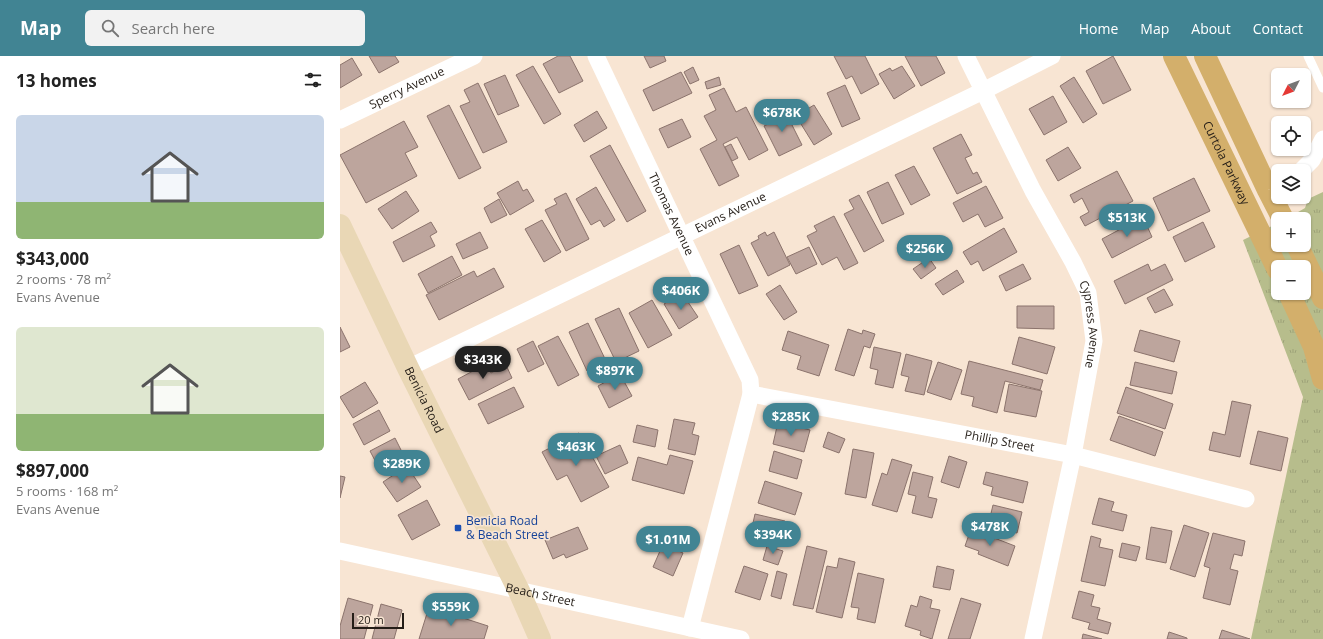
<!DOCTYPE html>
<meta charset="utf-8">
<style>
body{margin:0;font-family:"Open Sans",sans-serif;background:#f2f2f2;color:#222;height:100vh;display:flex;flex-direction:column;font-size:15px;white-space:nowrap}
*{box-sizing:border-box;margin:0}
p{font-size:13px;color:#767676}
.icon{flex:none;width:22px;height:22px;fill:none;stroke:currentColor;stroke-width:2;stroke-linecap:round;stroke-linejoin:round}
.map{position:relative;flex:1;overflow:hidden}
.drawer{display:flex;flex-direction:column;background:#fff;width:340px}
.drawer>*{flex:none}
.needle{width:26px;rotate:228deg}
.tools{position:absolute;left:931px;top:12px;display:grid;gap:8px}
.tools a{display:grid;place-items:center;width:40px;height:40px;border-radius:6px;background:#fff;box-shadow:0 1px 3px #0004;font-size:20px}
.scale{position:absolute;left:12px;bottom:10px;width:52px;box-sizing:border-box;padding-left:4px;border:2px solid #241d17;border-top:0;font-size:11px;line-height:14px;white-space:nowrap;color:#241d17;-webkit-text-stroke:3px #f8e5d3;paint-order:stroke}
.price{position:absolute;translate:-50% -34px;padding:0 9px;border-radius:14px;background:#418493;color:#fff;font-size:13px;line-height:26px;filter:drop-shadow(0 1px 2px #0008)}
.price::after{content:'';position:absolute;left:50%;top:24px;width:12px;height:9px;margin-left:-6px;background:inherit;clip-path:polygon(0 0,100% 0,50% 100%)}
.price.on{background:#222;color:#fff}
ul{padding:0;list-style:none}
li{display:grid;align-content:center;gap:8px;height:212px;padding:0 16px}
li span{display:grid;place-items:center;height:124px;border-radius:6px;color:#555}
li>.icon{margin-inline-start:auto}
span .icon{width:72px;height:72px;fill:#fffc;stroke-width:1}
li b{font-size:17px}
h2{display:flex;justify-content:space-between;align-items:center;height:48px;padding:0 16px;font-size:17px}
header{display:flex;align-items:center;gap:24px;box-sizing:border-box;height:56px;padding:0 20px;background:#418493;color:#fff}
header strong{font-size:19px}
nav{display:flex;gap:22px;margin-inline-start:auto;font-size:14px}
.search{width:280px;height:36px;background:#f2f2f2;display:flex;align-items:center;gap:10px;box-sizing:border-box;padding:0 14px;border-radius:6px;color:#767676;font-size:15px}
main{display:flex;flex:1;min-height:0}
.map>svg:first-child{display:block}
.park{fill:url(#park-tufts);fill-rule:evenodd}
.building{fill:#bda59d;stroke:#8b736c}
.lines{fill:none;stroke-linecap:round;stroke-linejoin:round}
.lane{stroke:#fff;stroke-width:9}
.street{stroke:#fff;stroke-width:17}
.secondary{stroke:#e9d7b5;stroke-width:22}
.primary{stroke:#d3af6b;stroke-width:22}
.transit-dot{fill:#1a4fb4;stroke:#f8e5d3;stroke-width:1.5}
.labels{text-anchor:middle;stroke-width:3;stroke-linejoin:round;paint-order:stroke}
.street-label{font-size:12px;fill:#241d17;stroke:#f8e5d3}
.transit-label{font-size:12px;fill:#164399;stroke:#f8e5d3;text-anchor:start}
</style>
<header>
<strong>Map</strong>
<div class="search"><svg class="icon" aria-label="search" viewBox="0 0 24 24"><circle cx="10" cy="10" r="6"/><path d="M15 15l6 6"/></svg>Search here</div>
<nav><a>Home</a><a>Map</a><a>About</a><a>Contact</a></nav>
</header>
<main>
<section class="drawer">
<h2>13 homes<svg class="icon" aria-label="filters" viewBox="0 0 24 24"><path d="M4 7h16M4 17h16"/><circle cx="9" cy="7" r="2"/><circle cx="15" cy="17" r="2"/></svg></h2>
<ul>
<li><span style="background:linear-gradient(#c9d6e8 70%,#8fb573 0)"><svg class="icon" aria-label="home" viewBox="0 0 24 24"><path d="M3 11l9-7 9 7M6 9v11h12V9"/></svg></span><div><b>$343,000</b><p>2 rooms · 78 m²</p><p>Evans Avenue</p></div></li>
<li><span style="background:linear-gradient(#dfe7d0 70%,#8fb573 0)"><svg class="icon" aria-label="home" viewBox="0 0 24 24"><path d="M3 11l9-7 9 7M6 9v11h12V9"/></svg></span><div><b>$897,000</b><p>5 rooms · 168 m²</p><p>Evans Avenue</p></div></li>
</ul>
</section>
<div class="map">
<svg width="983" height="583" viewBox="0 0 983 583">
<defs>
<pattern id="park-tufts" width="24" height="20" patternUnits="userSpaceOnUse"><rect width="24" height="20" fill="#b7bd8c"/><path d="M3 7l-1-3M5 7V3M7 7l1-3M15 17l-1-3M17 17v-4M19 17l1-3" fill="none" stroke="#9da278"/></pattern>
</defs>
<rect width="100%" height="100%" fill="#f8e5d3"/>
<path class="park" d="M983 136V583H911L963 341 903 184 938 167V189H964V163H946L965 152 968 143ZM938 211H964V237H938Z"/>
<g class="building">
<polygon points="29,0 55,0 59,6 39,17"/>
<polygon points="218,0 230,0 243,25 219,37 203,8"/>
<polygon points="304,0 324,0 326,5 310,12"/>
<polygon points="494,0 525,0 539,28 521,38 512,20 506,23"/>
<polygon points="565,0 596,0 605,17 581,30"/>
<polygon points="773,0 791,34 763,48 746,15"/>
<polygon points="12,2 22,19 0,32 0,9"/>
<polygon points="193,10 221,58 204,68 176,19"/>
<polygon points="562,10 575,30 554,43 539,18 550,12 552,15"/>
<polygon points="353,11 359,24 350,28 344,16"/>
<polygon points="341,16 352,37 313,55 303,34"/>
<polygon points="165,19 179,50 158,59 144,28"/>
<polygon points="379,21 381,29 367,33 365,26"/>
<polygon points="734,21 757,58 743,67 720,30"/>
<polygon points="138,27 167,86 143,97 120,50 130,46 124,34"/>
<polygon points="505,29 520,63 502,71 487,37"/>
<polygon points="384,32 396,56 406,51 428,94 409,104 397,81 383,88 399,120 379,130 360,93 377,84 364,60 376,54 369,39"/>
<polygon points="713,40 727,66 704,79 689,53"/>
<polygon points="109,49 141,112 119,123 87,60"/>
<polygon points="474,49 492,78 474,89 456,60"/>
<polygon points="443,51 462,89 439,100 424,70 434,65 430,58"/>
<polygon points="257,55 267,72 244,86 234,69"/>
<polygon points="342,63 351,81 328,92 319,73"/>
<polygon points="64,65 78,91 65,97 77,120 26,147 0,99"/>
<polygon points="621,78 632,99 625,102 633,118 637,116 642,126 617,138 593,92"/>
<polygon points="391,88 398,102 392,105 385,91"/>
<polygon points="270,89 306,155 287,166 250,100"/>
<polygon points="728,91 741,112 718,125 706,104"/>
<polygon points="574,110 590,139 571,149 555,119"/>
<polygon points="777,115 793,145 745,170 740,161 749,156 742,142 734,147 730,139"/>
<polygon points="854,122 870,155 828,175 813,142"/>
<polygon points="178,125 183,135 187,133 194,145 170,159 157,137"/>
<polygon points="548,126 564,158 542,168 527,136"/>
<polygon points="646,130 663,162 645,171 638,158 623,166 613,147"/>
<polygon points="256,131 275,164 264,171 260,164 251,169 236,143"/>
<polygon points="66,135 79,155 52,173 38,153"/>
<polygon points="226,137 249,183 226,195 205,154 217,148 214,143"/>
<polygon points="519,139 544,185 524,196 504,158 514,153 509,144"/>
<polygon points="159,143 167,159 151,167 144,152"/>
<polygon points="494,160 518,207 504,214 497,201 482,209 467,180 477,175 474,170"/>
<polygon points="803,161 812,181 772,202 762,183"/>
<polygon points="202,164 221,196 204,206 185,173"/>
<polygon points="91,166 97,176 90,180 95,190 63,206 53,186"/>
<polygon points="863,166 875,191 845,206 833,181"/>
<polygon points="664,172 677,196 643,215 638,205 631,209 623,196"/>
<polygon points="140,176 148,192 123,203 116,188"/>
<polygon points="425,176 427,180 434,176 450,209 428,220 411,187 419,183 418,180"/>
<polygon points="399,189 418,230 399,238 380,198"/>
<polygon points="469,191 477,208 456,218 447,201"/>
<polygon points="112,200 122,219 88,237 78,218"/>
<polygon points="589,202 596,212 581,223 573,213"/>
<polygon points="683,208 691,223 666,235 659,220"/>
<polygon points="808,208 811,215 825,208 833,224 785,248 774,225"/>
<polygon points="154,212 164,231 99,264 86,239 134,215 137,221"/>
<polygon points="617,214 624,226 603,239 595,228"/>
<polygon points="440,229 457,256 444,264 426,238"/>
<polygon points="824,233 833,249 815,257 807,242"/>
<polygon points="342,237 358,261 339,273 324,248"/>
<polygon points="312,244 332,279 308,292 289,257"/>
<polygon points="677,250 714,250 714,273 677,272"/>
<polygon points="279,252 299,295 276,306 255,263"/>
<polygon points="248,267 266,305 247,315 229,276"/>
<polygon points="0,271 10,291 0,296"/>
<polygon points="508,273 522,278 523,274 535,278 530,292 524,290 514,320 495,314"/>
<polygon points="800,274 840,285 834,306 794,295"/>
<polygon points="448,275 489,289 479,320 457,313 461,300 442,294"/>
<polygon points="218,280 239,319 218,330 198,290"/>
<polygon points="679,281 715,291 707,318 672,308"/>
<polygon points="193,285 204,308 188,316 177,293"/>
<polygon points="534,291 561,297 553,332 535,328 538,314 530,312"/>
<polygon points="566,298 592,305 584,339 565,335 569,321 561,319"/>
<polygon points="629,305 703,324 700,334 665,325 657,357 632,350 634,341 621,338"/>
<polygon points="598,306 622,314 611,344 587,336"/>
<polygon points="795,306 837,316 832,338 790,329"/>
<polygon points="146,308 151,317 166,309 172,322 129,344 118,323"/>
<polygon points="280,318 292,340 269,352 258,330"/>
<polygon points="25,326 38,347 13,362 0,341"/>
<polygon points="669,328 702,335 696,361 664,355"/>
<polygon points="174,331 184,351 148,368 138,348"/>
<polygon points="786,331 833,348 825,373 777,357"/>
<polygon points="892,345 911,349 900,401 869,394 873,376 885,379"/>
<polygon points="39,354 50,375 24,389 13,368"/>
<polygon points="779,360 823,376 815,400 770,384"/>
<polygon points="334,363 355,367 352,378 359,380 355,399 328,393"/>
<polygon points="438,366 470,374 464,396 433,388"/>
<polygon points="297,369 318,374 315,391 293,386"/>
<polygon points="918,375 948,382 941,415 910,408"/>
<polygon points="488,376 505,383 499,397 483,391"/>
<polygon points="239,377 269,431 241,446 227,419 217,424 202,396"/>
<polygon points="55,382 66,404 41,416 30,395"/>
<polygon points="280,389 288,407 265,418 256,400"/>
<polygon points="513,393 534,397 526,442 505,438"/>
<polygon points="434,395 462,404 457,423 429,415"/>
<polygon points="330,399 353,405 344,438 292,424 298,401 327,409"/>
<polygon points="609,400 627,406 619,432 601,426"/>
<polygon points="552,403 572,409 557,456 532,449 542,417 547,419"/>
<polygon points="67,410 81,431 57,446 43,426"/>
<polygon points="573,416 593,421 588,441 597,443 592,462 572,457 576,440 568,438"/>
<polygon points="646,416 688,426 683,447 651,439 653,431 643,428"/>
<polygon points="0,420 5,421 0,442"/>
<polygon points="425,425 462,437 455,459 418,447"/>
<polygon points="759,442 774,446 771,455 787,459 783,475 752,468"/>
<polygon points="87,444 100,469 72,484 58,459"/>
<polygon points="653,449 682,456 677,477 648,470"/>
<polygon points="415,458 445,465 441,484 411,476"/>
<polygon points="844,469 869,477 855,521 830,513"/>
<polygon points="238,471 248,493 226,502 224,498 213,503 205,484"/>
<polygon points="811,471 832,475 826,507 806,503"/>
<polygon points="631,473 675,490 668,510 638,498 639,495 625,490"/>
<polygon points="873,477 905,485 902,500 894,498 890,513 898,515 890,549 863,542 870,512 864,510"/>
<polygon points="751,480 761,483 759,491 773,494 765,530 741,525"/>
<polygon points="782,487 800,491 796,505 779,501"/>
<polygon points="323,488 343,497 333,520 313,511"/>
<polygon points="427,490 443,495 438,509 423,504"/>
<polygon points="467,490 487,495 473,553 453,549"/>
<polygon points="499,502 515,506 502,562 476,556 487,510 497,512"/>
<polygon points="404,510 428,518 420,544 395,536"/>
<polygon points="597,510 614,514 610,534 593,531"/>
<polygon points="437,515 447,518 441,543 431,540"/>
<polygon points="518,517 544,523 535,567 517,563 519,552 511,551"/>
<polygon points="739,535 754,539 751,550 760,552 757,563 771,567 768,578 748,573 750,567 732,562"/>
<polygon points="580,540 592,544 590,552 600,554 592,583 580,579 581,575 565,570 571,549 577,551"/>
<polygon points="8,542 33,549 24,583 0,583 0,570"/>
<polygon points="621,542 641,548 630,583 608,583"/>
<polygon points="41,548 62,554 54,583 32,583"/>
<polygon points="89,551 148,570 144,583 79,583"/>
<polygon points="882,574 910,583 879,583"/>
<polygon points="829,576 847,582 847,583 827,583"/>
<polygon points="743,578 762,583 742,583"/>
</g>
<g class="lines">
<polyline class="lane" points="968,0 983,32"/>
<g class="street">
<path id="s1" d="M256 0 410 324 411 338 350 572"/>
<path id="s2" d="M626 0 693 135 733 206 748 237 754 285 733 399 693 583"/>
<path id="s3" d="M0 64 134 0"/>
<polyline points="961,115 972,104 983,83"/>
<path id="s4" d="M68 312 643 35 712 0"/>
<path id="s5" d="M411 338 733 399 906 443"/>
<path id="s6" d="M0 495 401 583"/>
</g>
<path class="secondary" id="s7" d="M0 169 68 312 179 535 200 583"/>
<g class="primary">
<path id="s8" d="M834 0 938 214"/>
<polyline points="865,0 928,134 943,163"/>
<polyline points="957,189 983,242"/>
<polyline points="949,237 974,291 983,323"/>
</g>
</g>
<rect class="transit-dot" x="114" y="468" width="8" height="8" rx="2"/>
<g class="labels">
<g class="street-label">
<text dy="4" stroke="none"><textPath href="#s3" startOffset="74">Sperry Avenue</textPath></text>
<text dy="4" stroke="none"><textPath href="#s8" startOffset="119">Curtola Parkway</textPath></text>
<text dy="4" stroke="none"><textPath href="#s4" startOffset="358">Evans Avenue</textPath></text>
<text dy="4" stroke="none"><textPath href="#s1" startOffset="175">Thomas Avenue</textPath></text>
<text dy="4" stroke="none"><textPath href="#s2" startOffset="298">Cypress Avenue</textPath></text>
<text dy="4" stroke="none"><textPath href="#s7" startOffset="194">Benicia Road</textPath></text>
<text dy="4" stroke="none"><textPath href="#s5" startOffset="253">Phillip Street</textPath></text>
<text dy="4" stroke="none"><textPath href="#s6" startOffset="205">Beach Street</textPath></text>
</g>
<g class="transit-label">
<text x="126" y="469">Benicia Road<tspan x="126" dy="14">&amp; Beach Street</tspan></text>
</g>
</g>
</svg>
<div class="tools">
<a><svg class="needle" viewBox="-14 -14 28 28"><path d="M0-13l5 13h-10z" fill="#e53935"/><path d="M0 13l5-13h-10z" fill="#767676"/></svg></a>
<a><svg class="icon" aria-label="locate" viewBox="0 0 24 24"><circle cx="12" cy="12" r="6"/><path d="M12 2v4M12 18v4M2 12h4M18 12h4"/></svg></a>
<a><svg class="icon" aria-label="layers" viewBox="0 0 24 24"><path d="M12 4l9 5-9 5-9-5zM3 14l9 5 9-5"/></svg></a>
<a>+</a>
<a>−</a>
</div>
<div class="scale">20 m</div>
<b class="price" style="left:442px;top:77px">$678K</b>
<b class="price" style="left:787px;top:182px">$513K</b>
<b class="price" style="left:585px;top:213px">$256K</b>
<b class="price" style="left:341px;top:255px">$406K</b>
<b class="price on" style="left:143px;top:324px">$343K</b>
<b class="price" style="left:275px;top:335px">$897K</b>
<b class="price" style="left:451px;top:381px">$285K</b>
<b class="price" style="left:236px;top:411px">$463K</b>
<b class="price" style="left:62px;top:428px">$289K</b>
<b class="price" style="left:650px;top:491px">$478K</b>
<b class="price" style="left:433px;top:499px">$394K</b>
<b class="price" style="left:328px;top:504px">$1.01M</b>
<b class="price" style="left:111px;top:571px">$559K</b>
</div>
</main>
